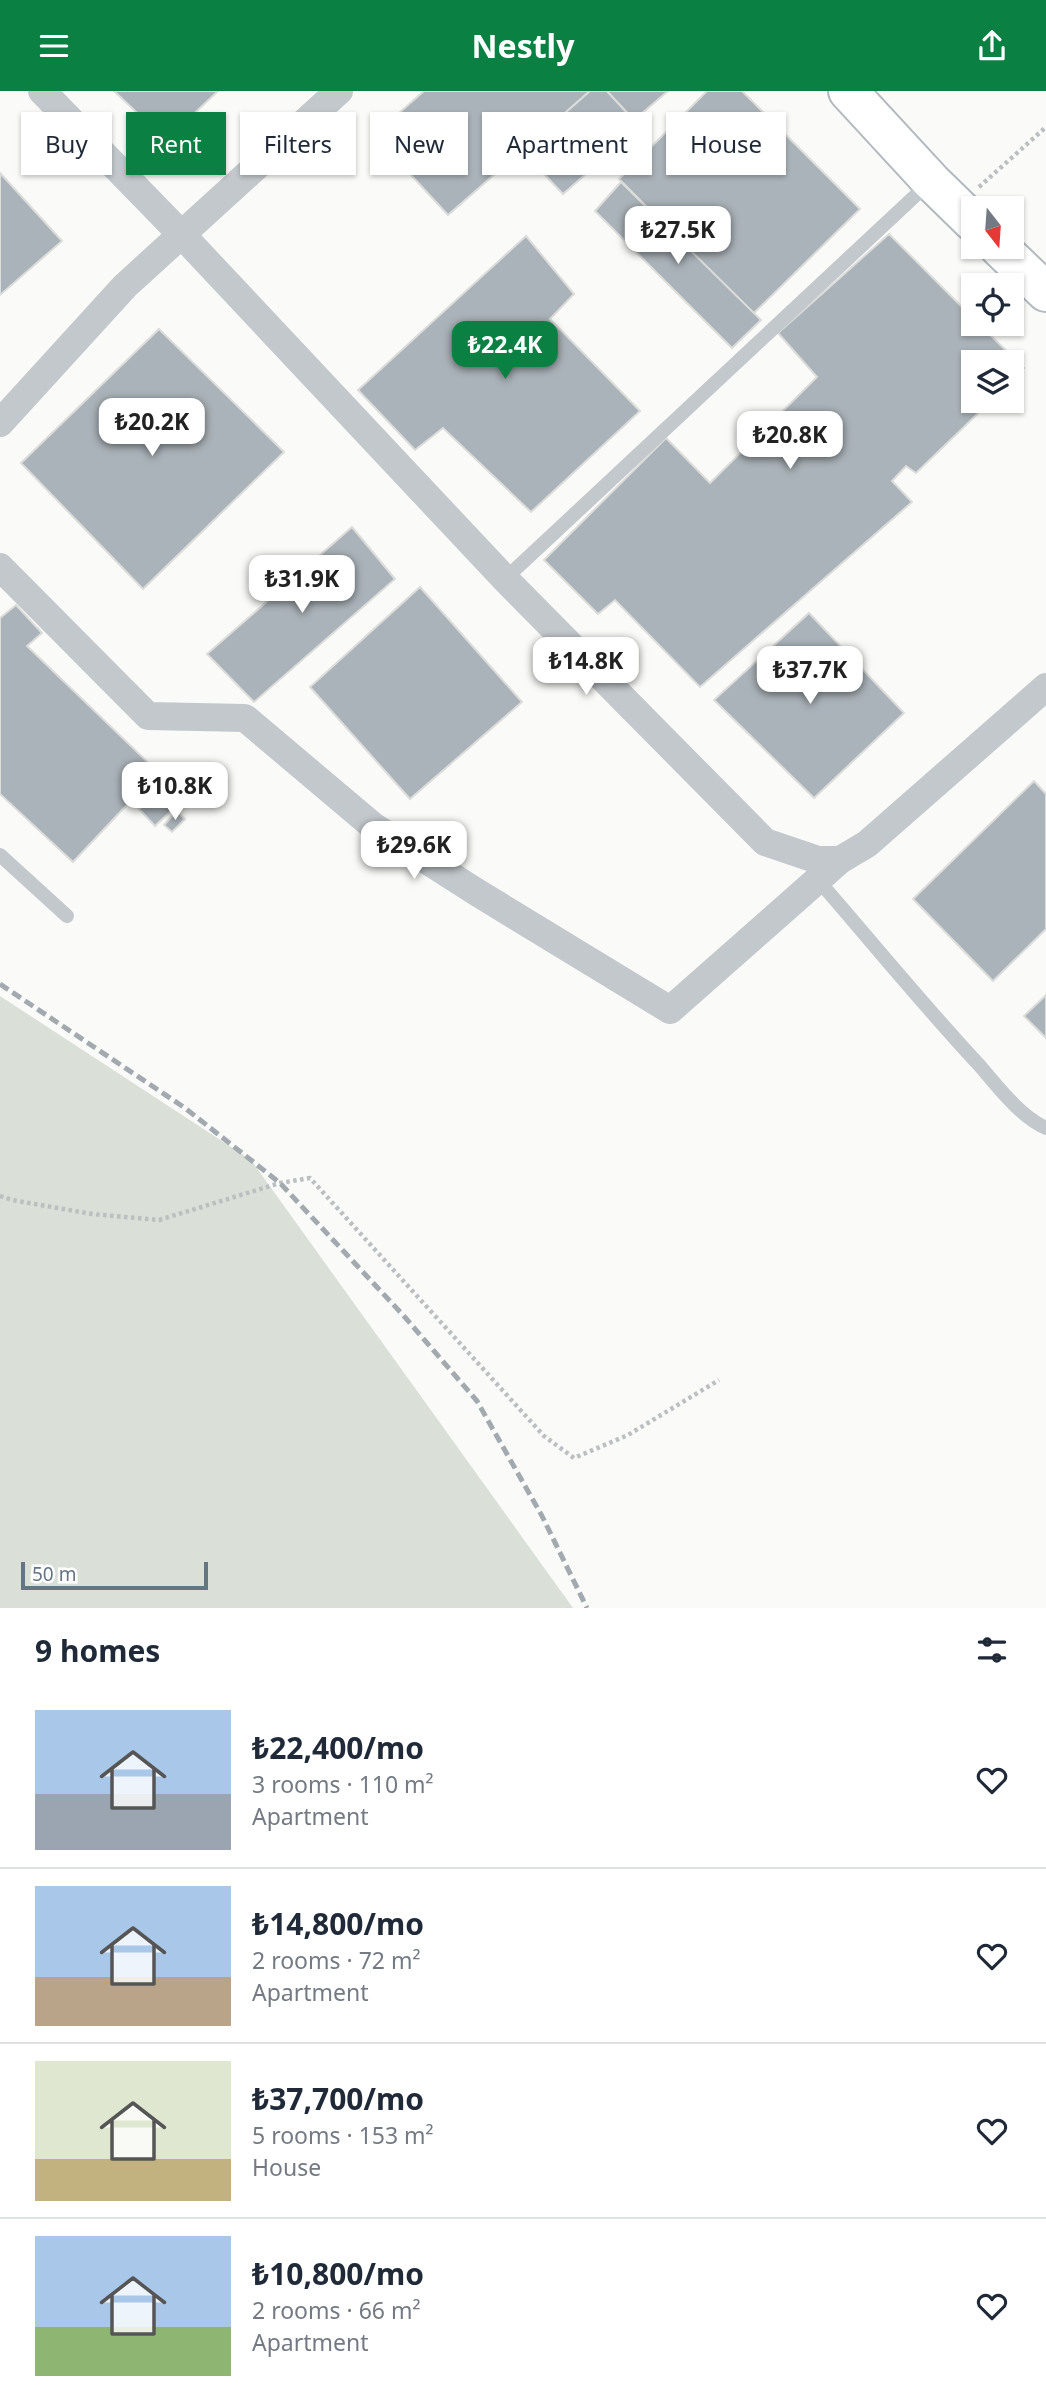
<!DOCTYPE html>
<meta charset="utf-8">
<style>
body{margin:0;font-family:"Noto Sans",sans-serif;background:#f2f2f3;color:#1f2937;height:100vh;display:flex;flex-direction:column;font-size:26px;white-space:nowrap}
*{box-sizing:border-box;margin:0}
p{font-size:23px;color:#747a83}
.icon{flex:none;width:38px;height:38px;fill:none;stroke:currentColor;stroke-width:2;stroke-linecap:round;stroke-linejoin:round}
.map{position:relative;height:1517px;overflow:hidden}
.side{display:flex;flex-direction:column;background:#fff;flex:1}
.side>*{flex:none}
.guide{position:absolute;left:21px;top:21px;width:1004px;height:63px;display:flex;gap:14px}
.needle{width:46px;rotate:163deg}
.fabs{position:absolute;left:961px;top:105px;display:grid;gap:14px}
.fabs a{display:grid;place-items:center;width:63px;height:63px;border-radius:0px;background:#fff;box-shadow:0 2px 5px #0004;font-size:35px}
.scale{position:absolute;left:21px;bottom:18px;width:187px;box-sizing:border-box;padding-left:7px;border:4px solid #657683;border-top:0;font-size:19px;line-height:24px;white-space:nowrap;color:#657683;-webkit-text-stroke:5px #fff;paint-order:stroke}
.price{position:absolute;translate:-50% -60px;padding:0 16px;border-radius:14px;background:#fff;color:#222;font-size:23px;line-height:46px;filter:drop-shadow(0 2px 4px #0008)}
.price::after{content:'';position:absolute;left:50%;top:42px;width:21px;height:16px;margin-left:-10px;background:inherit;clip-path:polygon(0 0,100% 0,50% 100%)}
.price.selected{background:#0b8043;color:#fff}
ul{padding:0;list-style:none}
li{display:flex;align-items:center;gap:21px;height:175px;padding:0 35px}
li+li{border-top:2px solid #e0e1e3}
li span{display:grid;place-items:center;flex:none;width:196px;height:140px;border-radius:0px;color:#555}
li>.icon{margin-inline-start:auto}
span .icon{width:84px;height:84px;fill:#fffc;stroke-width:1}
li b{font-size:30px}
h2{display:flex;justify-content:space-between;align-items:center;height:84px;padding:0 35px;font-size:30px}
.tag{padding:0 24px;border-radius:0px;background:#fff;box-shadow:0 2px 5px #0004;font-size:24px;line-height:63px}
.tag.selected{background:#0b8043;color:#fff}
header{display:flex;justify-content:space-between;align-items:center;height:91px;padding:0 35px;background:#0b8043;color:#fff;font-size:32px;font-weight:700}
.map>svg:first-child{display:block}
.green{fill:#dadfd7}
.building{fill:#aab3b9;stroke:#dcdcda;stroke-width:2}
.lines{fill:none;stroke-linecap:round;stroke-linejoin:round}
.secondary-casing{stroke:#b3babf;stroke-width:42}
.path{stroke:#bbbfc2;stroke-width:4.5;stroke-dasharray:3.5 3.5;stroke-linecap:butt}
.lane{stroke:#c3c8cc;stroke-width:14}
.street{stroke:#c3c8cc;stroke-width:28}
.secondary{stroke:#fff;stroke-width:38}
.rail{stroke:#a2aab0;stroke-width:5;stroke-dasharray:10 5;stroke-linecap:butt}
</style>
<header><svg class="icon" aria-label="menu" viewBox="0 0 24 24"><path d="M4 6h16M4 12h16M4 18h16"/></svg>Nestly<svg class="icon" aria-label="share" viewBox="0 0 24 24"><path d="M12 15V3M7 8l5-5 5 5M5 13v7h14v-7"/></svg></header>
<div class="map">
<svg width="1046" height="1517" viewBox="0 0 1046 1517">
<rect width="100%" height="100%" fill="#fafaf8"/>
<polygon class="green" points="0,905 251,1069 573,1517 0,1517"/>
<g class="building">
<polygon points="114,0 218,0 166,49"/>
<polygon points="424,0 590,0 448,124 374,44"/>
<polygon points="590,0 607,0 640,36 563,103 522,60"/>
<polygon points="607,0 668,0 634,29"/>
<polygon points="707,0 742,0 860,118 753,223 619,88"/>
<polygon points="0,82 62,150 0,204"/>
<polygon points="621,91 761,229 732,257 595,120"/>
<polygon points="889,143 973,227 973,233 979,233 1024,277 1012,289 1012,271 973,271 973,310 991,310 916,382 906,375 892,390 912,411 700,596 615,509 598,523 544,469 666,347 710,392 817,286 778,242"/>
<polygon points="526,145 574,203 550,228 640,320 531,421 443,337 415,359 358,299"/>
<polygon points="159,238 284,361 143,498 21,372"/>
<polygon points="352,436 395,488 254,611 207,563"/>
<polygon points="420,496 522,611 410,708 310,596"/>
<polygon points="16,514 42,542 27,555 158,681 73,771 0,703 0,527"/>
<polygon points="809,522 904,622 814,707 714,609"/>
<polygon points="1034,690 1046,703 1046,838 993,890 913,808"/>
<polygon points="160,698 176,715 155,735 139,718"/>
<polygon points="177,720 185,728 172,741 164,734"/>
<polygon points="1046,904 1046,947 1024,925"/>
</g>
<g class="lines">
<defs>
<g id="secondary">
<polyline points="848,0 931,90 973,131"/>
<polyline points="999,156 1046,201"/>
</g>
</defs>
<use href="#secondary" class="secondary-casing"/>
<g class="path">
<polyline points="979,96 1046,36"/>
<polyline points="0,1105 12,1109 92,1123 159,1129 280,1092 310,1087 544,1345 574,1367 628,1344 719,1289"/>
</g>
<g class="lane">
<polyline points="505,488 931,90"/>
<polyline points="0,764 67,825"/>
<path d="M818 789C872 851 924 915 980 975 999 997 1020 1025 1046 1037"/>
</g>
<g class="street">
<polyline points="42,0 182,144 505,488 765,751 818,769 840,769 867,753 1046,596"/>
<polyline points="0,332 125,195 339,0"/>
<polyline points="0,476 148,625 245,627 373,735 478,802 670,919 840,769"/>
</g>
<use href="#secondary" class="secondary"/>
<polyline class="rail" points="0,893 185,1017 280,1092 403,1224 477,1310 542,1425 587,1517"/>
</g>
</svg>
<div class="fabs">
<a><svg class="needle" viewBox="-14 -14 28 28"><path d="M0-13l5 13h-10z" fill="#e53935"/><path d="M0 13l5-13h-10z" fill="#747a83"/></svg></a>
<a><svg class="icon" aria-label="locate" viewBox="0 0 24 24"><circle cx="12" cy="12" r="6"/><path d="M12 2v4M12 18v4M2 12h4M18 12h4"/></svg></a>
<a><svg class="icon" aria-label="layers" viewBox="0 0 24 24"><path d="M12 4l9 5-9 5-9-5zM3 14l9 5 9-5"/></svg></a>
</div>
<div class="scale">50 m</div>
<b class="price" style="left:678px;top:175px">₺27.5K</b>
<b class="price selected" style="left:505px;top:290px">₺22.4K</b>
<b class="price" style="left:152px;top:367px">₺20.2K</b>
<b class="price" style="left:790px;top:380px">₺20.8K</b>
<b class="price" style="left:302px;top:524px">₺31.9K</b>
<b class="price" style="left:586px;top:606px">₺14.8K</b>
<b class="price" style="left:810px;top:615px">₺37.7K</b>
<b class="price" style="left:175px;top:731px">₺10.8K</b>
<b class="price" style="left:414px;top:790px">₺29.6K</b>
<div class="guide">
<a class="tag">Buy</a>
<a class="tag selected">Rent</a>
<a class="tag">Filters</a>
<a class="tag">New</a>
<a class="tag">Apartment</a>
<a class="tag">House</a>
</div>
</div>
<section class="side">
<h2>9 homes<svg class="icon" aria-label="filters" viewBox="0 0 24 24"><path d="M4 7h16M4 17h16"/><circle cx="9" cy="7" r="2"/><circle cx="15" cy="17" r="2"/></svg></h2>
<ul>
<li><span style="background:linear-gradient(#a9c7e8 60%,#9aa5b1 0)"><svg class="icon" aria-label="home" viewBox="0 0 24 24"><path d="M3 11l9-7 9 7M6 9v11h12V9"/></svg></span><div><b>₺22,400/mo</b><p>3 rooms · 110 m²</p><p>Apartment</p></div><svg class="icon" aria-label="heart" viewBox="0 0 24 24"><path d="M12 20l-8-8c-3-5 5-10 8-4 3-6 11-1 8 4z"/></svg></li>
<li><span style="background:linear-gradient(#a9c7e8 65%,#b9a48a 0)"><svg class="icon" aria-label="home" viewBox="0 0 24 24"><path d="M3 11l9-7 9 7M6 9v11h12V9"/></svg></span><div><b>₺14,800/mo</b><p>2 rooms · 72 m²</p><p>Apartment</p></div><svg class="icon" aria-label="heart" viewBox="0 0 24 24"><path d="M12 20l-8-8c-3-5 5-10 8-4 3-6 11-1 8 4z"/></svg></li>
<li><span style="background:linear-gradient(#dfe7d0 70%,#c2b280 0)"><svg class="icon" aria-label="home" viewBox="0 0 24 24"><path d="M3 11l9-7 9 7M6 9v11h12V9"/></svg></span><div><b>₺37,700/mo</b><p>5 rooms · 153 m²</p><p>House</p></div><svg class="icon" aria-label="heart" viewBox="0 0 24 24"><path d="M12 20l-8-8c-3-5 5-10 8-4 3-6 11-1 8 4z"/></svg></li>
<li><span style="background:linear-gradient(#a9c7e8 65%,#8fb573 0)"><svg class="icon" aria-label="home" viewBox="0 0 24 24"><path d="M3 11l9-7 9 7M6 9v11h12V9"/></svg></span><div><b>₺10,800/mo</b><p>2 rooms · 66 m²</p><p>Apartment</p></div><svg class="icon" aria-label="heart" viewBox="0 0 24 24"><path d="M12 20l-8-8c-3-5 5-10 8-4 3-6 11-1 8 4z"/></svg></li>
</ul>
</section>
